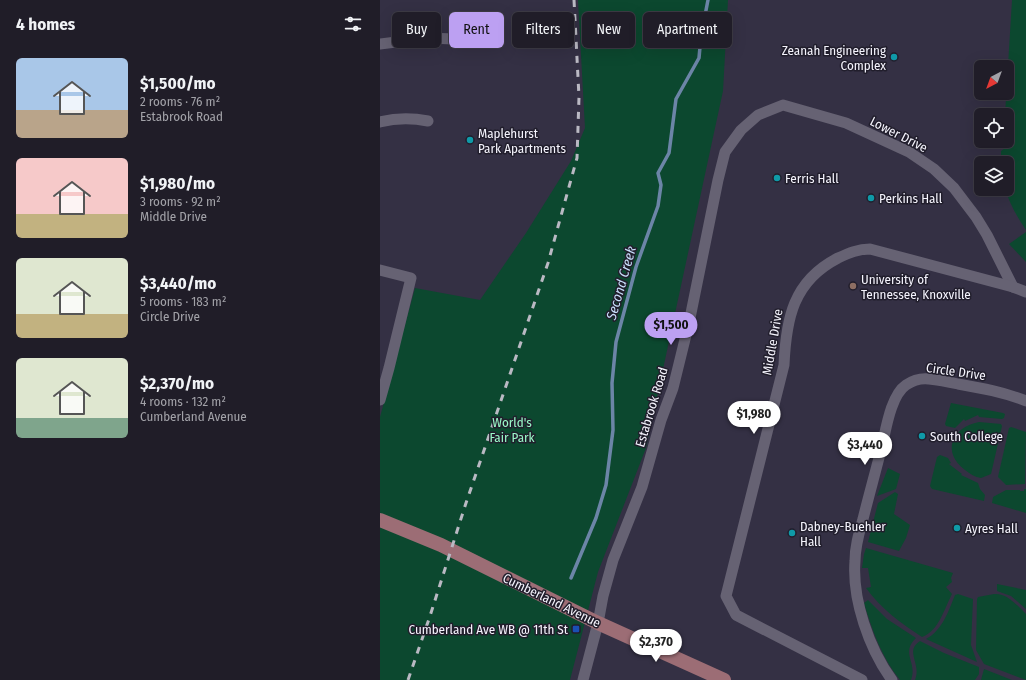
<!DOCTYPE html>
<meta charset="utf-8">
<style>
body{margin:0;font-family:"Fira Sans Condensed",sans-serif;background:#2d2a34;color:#f1f3f6;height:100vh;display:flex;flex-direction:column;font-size:15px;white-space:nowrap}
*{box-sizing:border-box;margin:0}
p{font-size:13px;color:#a2a2a8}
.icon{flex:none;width:22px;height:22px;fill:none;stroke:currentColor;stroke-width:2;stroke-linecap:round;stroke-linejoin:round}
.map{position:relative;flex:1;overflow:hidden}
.side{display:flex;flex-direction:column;background:#201d28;width:380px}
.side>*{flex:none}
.hud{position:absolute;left:12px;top:12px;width:380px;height:36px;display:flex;gap:8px}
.needle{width:26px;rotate:221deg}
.controls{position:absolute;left:594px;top:60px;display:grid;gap:8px}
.controls a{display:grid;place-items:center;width:40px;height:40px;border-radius:6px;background:#201d28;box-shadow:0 4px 16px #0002,0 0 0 1px #3d3b45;font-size:20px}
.price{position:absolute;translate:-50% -34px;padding:0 9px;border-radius:14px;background:#fff;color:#222;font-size:13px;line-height:26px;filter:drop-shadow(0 1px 2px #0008)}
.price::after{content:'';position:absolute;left:50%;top:24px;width:12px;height:9px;margin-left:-6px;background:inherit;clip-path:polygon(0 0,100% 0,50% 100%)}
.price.current{background:#bca0f2;color:#111}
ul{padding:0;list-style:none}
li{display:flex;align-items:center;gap:12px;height:100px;padding:0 16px}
li span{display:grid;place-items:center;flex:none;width:112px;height:80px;border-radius:6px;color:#555}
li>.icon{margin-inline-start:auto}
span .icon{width:48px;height:48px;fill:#fffc;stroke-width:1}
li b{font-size:17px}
h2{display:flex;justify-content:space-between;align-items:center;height:48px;padding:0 16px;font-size:17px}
.tag{padding:0 14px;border-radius:6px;background:#201d28;box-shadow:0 4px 16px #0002,0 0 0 1px #3d3b45;font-size:14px;line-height:36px}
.tag.current{background:#bca0f2;color:#111}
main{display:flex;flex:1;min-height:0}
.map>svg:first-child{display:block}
.built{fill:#343044;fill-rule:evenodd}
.green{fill:#0c482f}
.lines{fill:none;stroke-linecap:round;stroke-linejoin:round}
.stream{stroke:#6c85a7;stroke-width:3.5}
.minor{stroke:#666273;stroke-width:11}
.major{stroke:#9c6d75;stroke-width:14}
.rail{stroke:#bab9c3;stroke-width:3;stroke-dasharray:7 7;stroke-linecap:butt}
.culture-dot{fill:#0f9aa8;stroke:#211e2c;stroke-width:1.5}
.education-dot{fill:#8d6e63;stroke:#211e2c;stroke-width:1.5}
.transit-dot{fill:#1a4fb4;stroke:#211e2c;stroke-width:1.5}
.labels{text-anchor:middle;stroke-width:3;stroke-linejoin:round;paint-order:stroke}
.poi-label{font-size:13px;fill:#f5f4fd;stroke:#211e2c;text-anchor:start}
.street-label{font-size:13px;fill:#f5f4fd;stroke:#211e2c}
.park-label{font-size:13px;fill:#99f9c8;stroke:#211e2c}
.water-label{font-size:14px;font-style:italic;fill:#c8dffb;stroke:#211e2c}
</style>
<main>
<section class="side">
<h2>4 homes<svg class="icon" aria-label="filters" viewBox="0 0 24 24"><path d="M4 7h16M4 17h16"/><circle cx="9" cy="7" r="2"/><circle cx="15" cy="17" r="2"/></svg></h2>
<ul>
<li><span style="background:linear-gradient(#a9c7e8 65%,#b9a48a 0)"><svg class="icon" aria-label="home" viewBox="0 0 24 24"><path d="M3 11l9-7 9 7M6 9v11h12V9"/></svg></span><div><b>$1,500/mo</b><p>2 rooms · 76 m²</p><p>Estabrook Road</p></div></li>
<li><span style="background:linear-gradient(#f6c9c9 70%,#c2b280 0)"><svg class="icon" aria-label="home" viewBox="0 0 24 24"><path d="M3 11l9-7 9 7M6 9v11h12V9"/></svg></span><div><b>$1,980/mo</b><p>3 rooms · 92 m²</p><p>Middle Drive</p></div></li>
<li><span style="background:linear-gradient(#dfe7d0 70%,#c2b280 0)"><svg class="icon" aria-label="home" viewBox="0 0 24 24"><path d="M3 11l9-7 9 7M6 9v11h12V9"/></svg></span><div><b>$3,440/mo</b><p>5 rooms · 183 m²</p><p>Circle Drive</p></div></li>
<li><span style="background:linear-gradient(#dfe7d0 75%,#7fa58c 0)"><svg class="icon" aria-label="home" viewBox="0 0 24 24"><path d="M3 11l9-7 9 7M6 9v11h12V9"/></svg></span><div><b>$2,370/mo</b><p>4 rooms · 132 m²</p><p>Cumberland Avenue</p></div></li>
</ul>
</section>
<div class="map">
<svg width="646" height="680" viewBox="0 0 646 680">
<rect width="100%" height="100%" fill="#2b2736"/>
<path class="built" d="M0 0H646V680H0ZM601 67H627V93H601ZM601 115H627V141H601ZM601 163H627V189H601Z"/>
<g class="green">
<polygon points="198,0 348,0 343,91 266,448 218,572 190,680 0,680 0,417 35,288 100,300 146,233 191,161 205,128"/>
<path d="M632 0H646V230C637 217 630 204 625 189H627V163H621V151L628 146 623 145V141H627V115H625Z"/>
<polygon points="646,232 646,262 629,244"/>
<polygon points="571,403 623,413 625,414 624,418 622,419 599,417 598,415 585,421 584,419 575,428 566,426 565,424"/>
<path d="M599 422 621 424 622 426 611 474 601 478C595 477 590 474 585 470 561 452 572 427 599 422Z"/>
<polygon points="631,427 646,432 645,484 626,485 618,477 629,428"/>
<polygon points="560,455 568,458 571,463 569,464 582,474 581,475 598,483 600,489 605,495 604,501 552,489 550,486 557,457"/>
<polygon points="508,468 520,474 516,489 497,496"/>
<polygon points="644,489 646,489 646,513 612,503 613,497 626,490 640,490 640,491 644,491"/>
<polygon points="515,492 518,494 514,514 530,525 526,538 519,551 488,542 498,503"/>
<path d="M486 548 573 573 571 578 572 582 566 587 572 594C564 609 559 631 542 637 521 623 501 609 486 588L491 587 488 568H482L484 554Z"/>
<polygon points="617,584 646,590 646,609 631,596 617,591"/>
<path d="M578 594 593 599 591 645 597 662 546 639C562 631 569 610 575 595Z"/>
<path d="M614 594C627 593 637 605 646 614V680L604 664 596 650 597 599 598 597Z"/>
<path d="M488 600 507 619 536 638C520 653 538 663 531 680H520C502 658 492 630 484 603Z"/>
<path d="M540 641 564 653 599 667V674L595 680H535C542 664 524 651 540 641Z"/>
<polygon points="604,669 632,680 601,680"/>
</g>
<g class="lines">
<polyline class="stream" points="191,578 216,518 226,485 233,430 232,383 236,342 256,267 278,206 281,185 278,173 289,153 296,99 319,58 321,36 328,0"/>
<g class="minor">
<polyline points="0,44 48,38 74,39"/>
<path d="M0 122C16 118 32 118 48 121"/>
<polyline points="0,270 31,278 9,368 0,400"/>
<polyline points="203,680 218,623 223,596 233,560 262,487 281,420 293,388 309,323 338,180 345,152 361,130 378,115 403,105 466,123 529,152 554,169 574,188 596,217 607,235 633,287"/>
<path d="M482 680 356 615 346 596 404 365C406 319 413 281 458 258 469 253 478 249 490 249L633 287 646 292"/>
<path d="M512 680C489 649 472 599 475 561 475 546 479 533 483 519 489 495 496 470 502 446 506 429 511 395 526 385 532 381 541 378 549 379 559 380 569 382 578 384 601 388 624 392 646 401"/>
</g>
<polyline class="major" points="0,520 61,545 218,623 344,680"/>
<polyline class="rail" points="28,680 50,616 86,503 168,263 197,158 199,97 194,0"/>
</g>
<g class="culture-dot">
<circle cx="514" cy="57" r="4"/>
<circle cx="90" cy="140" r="4"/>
<circle cx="397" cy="178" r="4"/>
<circle cx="491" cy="198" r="4"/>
<circle cx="542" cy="436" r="4"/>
<circle cx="577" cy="528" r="4"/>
<circle cx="412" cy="533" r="4"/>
</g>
<circle class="education-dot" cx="473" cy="286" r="4"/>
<rect class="transit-dot" x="192" y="625" width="8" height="8" rx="2"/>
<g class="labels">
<g class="poi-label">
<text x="506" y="55" text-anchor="end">Zeanah Engineering<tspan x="506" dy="15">Complex</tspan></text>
<text x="98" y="138">Maplehurst<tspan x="98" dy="15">Park Apartments</tspan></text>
<text x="405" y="183">Ferris Hall</text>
<text x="499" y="203">Perkins Hall</text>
<text x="481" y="284">University of<tspan x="481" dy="15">Tennessee, Knoxville</tspan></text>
<text x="550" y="441">South College</text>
<text x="420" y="531">Dabney-Buehler<tspan x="420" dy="15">Hall</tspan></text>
<text x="585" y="533">Ayres Hall</text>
<text x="188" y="634" text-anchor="end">Cumberland Ave WB @ 11th St</text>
</g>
<g class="street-label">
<text transform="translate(519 134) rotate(27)" y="5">Lower Drive</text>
<text transform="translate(392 342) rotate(-80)" y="5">Middle Drive</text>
<text transform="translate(576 371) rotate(8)" y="5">Circle Drive</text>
<text transform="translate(271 407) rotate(-73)" y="5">Estabrook Road</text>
<text transform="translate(172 600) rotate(26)" y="5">Cumberland Avenue</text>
</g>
<g class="park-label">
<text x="132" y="427">World's<tspan x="132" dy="15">Fair Park</tspan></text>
</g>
<g class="water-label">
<text transform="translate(241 283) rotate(-74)" y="5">Second Creek</text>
</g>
</g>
</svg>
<div class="controls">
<a><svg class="needle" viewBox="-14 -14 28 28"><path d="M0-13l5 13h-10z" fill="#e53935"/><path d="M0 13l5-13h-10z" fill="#a2a2a8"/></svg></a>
<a><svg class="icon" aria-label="locate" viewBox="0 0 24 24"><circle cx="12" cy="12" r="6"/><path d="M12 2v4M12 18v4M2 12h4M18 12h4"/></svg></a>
<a><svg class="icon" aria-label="layers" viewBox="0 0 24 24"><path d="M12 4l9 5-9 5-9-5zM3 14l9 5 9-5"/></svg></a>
</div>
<b class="price current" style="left:291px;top:346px">$1,500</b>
<b class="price" style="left:374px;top:435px">$1,980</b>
<b class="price" style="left:485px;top:466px">$3,440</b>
<b class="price" style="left:276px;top:663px">$2,370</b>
<div class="hud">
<a class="tag">Buy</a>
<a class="tag current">Rent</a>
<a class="tag">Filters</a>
<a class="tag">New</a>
<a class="tag">Apartment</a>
</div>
</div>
</main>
